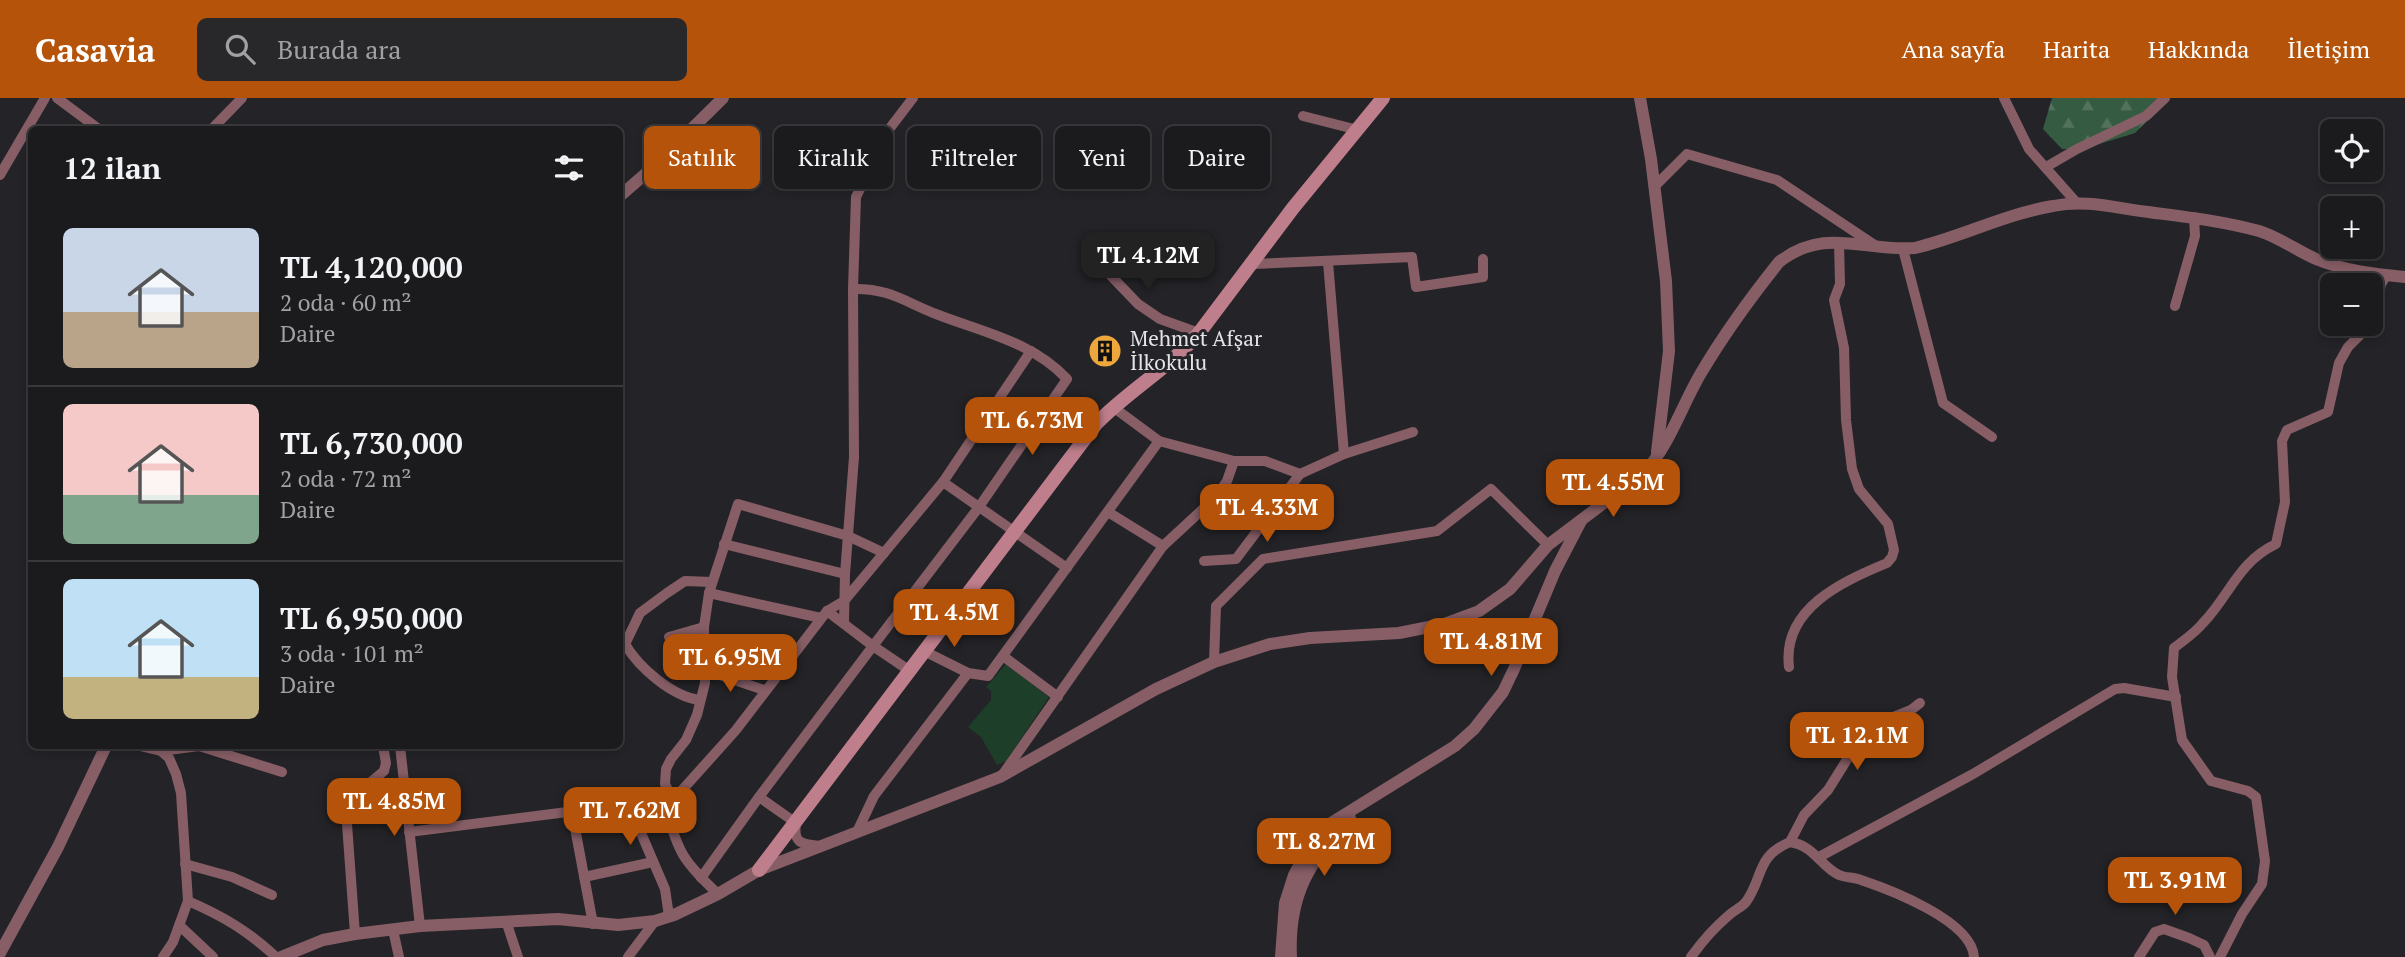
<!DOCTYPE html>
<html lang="tr">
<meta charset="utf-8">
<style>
body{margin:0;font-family:"PT Serif",serif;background:#28282b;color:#f1f3f6;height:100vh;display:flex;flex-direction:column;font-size:26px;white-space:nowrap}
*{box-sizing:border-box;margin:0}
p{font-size:23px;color:#a0a1a4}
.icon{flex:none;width:38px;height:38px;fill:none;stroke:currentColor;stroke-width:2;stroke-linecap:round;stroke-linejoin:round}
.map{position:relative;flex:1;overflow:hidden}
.sheet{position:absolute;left:28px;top:28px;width:595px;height:623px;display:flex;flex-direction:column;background:#1b1b1e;border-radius:10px;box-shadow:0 4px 10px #0003,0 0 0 2px #39393c}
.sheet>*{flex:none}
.hud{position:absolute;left:644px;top:28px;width:665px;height:63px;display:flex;gap:14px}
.buttons{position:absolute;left:2320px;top:21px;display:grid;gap:14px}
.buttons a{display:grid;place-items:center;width:63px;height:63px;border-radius:10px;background:#1b1b1e;box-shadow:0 4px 10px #0003,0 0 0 2px #39393c;font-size:35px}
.price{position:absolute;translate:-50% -60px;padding:0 16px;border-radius:14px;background:#b45309;color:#fff;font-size:23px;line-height:46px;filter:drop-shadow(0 2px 4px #0008)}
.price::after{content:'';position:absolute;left:50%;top:42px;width:21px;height:16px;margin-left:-10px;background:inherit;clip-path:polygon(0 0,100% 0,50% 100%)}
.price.on{background:#222;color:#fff}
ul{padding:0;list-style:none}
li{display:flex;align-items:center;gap:21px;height:175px;padding:0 35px}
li+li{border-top:2px solid #39393c}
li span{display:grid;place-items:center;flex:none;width:196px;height:140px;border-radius:10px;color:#555}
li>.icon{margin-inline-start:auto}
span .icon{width:84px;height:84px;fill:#fffc;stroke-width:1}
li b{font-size:30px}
h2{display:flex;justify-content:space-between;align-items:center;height:84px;padding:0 35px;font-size:30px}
.pill{padding:0 24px;border-radius:10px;background:#1b1b1e;box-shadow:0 4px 10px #0003,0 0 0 2px #39393c;font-size:24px;line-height:63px}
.pill.on{background:#b45309;color:#fff}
header{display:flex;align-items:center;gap:42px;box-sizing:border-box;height:98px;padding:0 35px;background:#b45309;color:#fff}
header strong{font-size:33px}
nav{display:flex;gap:38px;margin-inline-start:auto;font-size:24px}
.search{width:490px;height:63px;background:#28282b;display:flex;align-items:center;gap:18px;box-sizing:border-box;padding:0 24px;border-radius:10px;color:#a0a1a4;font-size:26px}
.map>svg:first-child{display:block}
.green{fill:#1d3e29}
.forest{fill:url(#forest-firs)}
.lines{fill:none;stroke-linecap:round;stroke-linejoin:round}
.minor{stroke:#875e66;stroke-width:10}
.tertiary{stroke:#875e66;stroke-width:12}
.secondary{stroke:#bf7e8c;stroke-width:14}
.labels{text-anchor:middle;stroke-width:6;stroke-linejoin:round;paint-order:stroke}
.poi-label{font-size:21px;fill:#e5e5e8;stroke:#242428;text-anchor:start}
</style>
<header>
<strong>Casavia</strong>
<div class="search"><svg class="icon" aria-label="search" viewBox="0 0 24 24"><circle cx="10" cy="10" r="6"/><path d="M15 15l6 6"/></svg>Burada ara</div>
<nav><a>Ana sayfa</a><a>Harita</a><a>Hakkında</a><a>İletişim</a></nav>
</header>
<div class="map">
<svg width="2405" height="859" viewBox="0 0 2405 859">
<defs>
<pattern id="forest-firs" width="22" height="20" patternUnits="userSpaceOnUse" patternTransform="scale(1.75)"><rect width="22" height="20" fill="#355b42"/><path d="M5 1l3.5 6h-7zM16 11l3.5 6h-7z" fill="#52725d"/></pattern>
</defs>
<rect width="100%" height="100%" fill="#242428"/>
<polygon class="green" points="1006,566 1049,599 1006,663 997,667 981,639 968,629 991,602 991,593 986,589"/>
<polygon class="forest" points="2052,0 2170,0 2135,35 2083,51 2062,51 2043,31"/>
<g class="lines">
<g class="minor">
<polyline points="57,0 100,32"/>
<polyline points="2004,0 2029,51 2076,104"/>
<polyline points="1303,18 1358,32"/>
<polyline points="211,32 242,0"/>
<polyline points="2046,69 2077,51 2146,18 2165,0"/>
<polyline points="0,77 45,0"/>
<polyline points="1655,88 1687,56 1777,82 1876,148"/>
<polyline points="1903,151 1943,305 1992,339"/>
<polyline points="1094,160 1138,206 1160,221 1199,235"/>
<polyline points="1328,164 1344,356"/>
<polyline points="1253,166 1412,159 1416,189 1483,179 1483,161"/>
<path d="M853 191C889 190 905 204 936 216 982 234 1031 243 1067 281L979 409 1067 470"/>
<polyline points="2175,208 2195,138 2194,119"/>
<polyline points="2371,225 2374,221 2381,186 2386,178"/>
<polyline points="1159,343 1234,363 1265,363 1300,376 1344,356 1413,334"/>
<polyline points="1108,414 1163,448"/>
<polyline points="724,446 845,476"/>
<polyline points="1204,463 1236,461 1300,376"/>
<polyline points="709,495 821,520"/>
<polyline points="844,525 845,476 854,359 853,191 856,99 890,30 913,0"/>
<polyline points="669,539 704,529"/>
<polyline points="926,554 968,575"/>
<polyline points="1003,558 1058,599"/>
<polyline points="1214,564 1216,508 1263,461 1437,433 1491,391 1548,447"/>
<path d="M1789 569C1782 511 1841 484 1887 465L1892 459 1894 452 1888 426 1859 391 1852 371 1846 322 1844 250 1834 202 1840 186 1839 144"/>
<polyline points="705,572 764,592"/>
<polyline points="910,573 873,548 979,409 943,384"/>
<path d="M699 602C672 598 639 570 625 546L640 515 667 495 685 483 712 484"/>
<polyline points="140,648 161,653 169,660 176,676 181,695 188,803 173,844 163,859"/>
<polyline points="400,648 420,828"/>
<polyline points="161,653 199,648 282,674"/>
<polyline points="1003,676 1163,448 1216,399 1227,383 1234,363"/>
<path d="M759 699 796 725C793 746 802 746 820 748"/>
<polyline points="673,703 665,686 666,671 671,661 686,642 697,617 705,585 704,529 709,495 738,406 848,438 884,455"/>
<polyline points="666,710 641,721 638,728 665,791 669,818"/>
<polyline points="572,714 593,826"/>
<polyline points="409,734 599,710"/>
<polyline points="857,734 874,698 968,575 988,578 1159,343 1113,309"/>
<polyline points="1790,744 1804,717 1828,692 1858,644 1886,630 1896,618 1911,612 1920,605"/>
<polyline points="1819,759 1973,676 2115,591 2124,590 2176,599"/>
<polyline points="185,766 232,779 272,797"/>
<polyline points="584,779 653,764"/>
<polyline points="701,780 759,699 873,548 827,513"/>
<path d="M718 796C684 764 678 755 666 710L736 632 827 513 844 503 943 384 1031 253"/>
<path d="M188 803C223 818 248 833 276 859"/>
<polyline points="506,823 518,859"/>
<polyline points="180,828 213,859"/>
<polyline points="393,832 399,859"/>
<polyline points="355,836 347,726 348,714 360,693 384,673 386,665 383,648"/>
<polyline points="628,859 655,823"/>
<path d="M1691 859C1701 845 1715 829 1728 818 1734 812 1741 810 1746 804 1764 779 1755 759 1790 744 1815 748 1820 768 1839 777 1846 780 1854 779 1861 782 1891 792 1972 823 1974 859"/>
<polyline points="2139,859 2155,834 2164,831 2189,840 2204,847 2210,859"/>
<path d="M2220 859 2242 816 2262 786 2265 763 2256 699 2248 693 2211 683 2182 642 2172 579 2174 550C2184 542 2195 535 2203 525 2230 497 2238 464 2276 446L2285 404 2282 343 2287 332 2328 314 2339 265 2348 249 2371 226"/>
</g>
<g class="tertiary">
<polyline points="1640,0 1651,61 1666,183 1669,253 1657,354"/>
<polyline points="620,98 651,71 723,0"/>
<polyline points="0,855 58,749 106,648"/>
<path d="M281 859 323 842 355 836 420 828 558 821 618 827 655 823 674 817 718 796 759 772 1000 679 1156 591 1214 564 1270 546 1310 540 1399 535 1444 526 1479 513 1510 491 1548 447 1645 374C1670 346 1682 307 1701 275 1724 236 1751 199 1779 164 1825 128 1864 154 1915 150 1961 139 2005 116 2053 108 2086 101 2115 110 2148 114 2186 119 2222 123 2259 133 2279 139 2297 153 2316 161 2345 173 2375 176 2405 179"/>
<polyline points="1281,859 1285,805 1294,777 1309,749 1331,725 1455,648 1474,631 1503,594 1514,571 1555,473 1581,423"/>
<path d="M1291 859C1288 798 1309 763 1350 720"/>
</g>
<path class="secondary" d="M759 772 1096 326C1128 293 1169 270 1199 235L1293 110 1383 0"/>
</g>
<defs>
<symbol id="building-disc" viewBox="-11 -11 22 22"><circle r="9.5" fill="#eea73c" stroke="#242428"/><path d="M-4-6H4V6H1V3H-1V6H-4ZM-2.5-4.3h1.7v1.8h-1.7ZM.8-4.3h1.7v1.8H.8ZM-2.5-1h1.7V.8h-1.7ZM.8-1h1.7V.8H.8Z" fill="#111"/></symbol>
</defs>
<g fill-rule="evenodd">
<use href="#building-disc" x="1086" y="234" width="38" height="38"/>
</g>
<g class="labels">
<g class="poi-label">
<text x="1130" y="248">Mehmet Afşar<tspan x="1130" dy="24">İlkokulu</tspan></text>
</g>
</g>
</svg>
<div class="buttons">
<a><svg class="icon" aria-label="locate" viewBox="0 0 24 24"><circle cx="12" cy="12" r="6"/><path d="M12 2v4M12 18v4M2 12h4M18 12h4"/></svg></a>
<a>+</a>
<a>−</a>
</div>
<b class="price on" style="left:1148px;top:194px">TL 4.12M</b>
<b class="price" style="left:1032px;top:359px">TL 6.73M</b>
<b class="price" style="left:1613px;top:421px">TL 4.55M</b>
<b class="price" style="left:1267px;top:446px">TL 4.33M</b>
<b class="price" style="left:954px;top:551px">TL 4.5M</b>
<b class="price" style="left:1491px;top:580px">TL 4.81M</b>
<b class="price" style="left:730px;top:596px">TL 6.95M</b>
<b class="price" style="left:1857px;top:674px">TL 12.1M</b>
<b class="price" style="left:394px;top:740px">TL 4.85M</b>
<b class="price" style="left:630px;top:749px">TL 7.62M</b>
<b class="price" style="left:1324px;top:780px">TL 8.27M</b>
<b class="price" style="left:2175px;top:819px">TL 3.91M</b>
<div class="hud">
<a class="pill on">Satılık</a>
<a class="pill">Kiralık</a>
<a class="pill">Filtreler</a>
<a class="pill">Yeni</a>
<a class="pill">Daire</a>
</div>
<section class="sheet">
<h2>12 ilan<svg class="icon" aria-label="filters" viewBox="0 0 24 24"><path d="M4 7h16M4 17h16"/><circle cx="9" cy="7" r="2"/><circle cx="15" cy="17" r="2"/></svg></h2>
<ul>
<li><span style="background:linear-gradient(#c9d6e8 60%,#b9a48a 0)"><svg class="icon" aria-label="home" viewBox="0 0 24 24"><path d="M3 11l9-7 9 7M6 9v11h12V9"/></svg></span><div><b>TL 4,120,000</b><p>2 oda · 60 m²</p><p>Daire</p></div></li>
<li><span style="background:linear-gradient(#f6c9c9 65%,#7fa58c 0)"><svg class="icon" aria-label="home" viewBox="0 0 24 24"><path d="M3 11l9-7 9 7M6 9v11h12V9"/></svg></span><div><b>TL 6,730,000</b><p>2 oda · 72 m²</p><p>Daire</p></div></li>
<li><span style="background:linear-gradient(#bfe0f5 70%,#c2b280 0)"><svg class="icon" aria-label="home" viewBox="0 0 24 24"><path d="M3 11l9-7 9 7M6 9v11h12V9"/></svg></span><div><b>TL 6,950,000</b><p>3 oda · 101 m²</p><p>Daire</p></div></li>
</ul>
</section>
</div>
